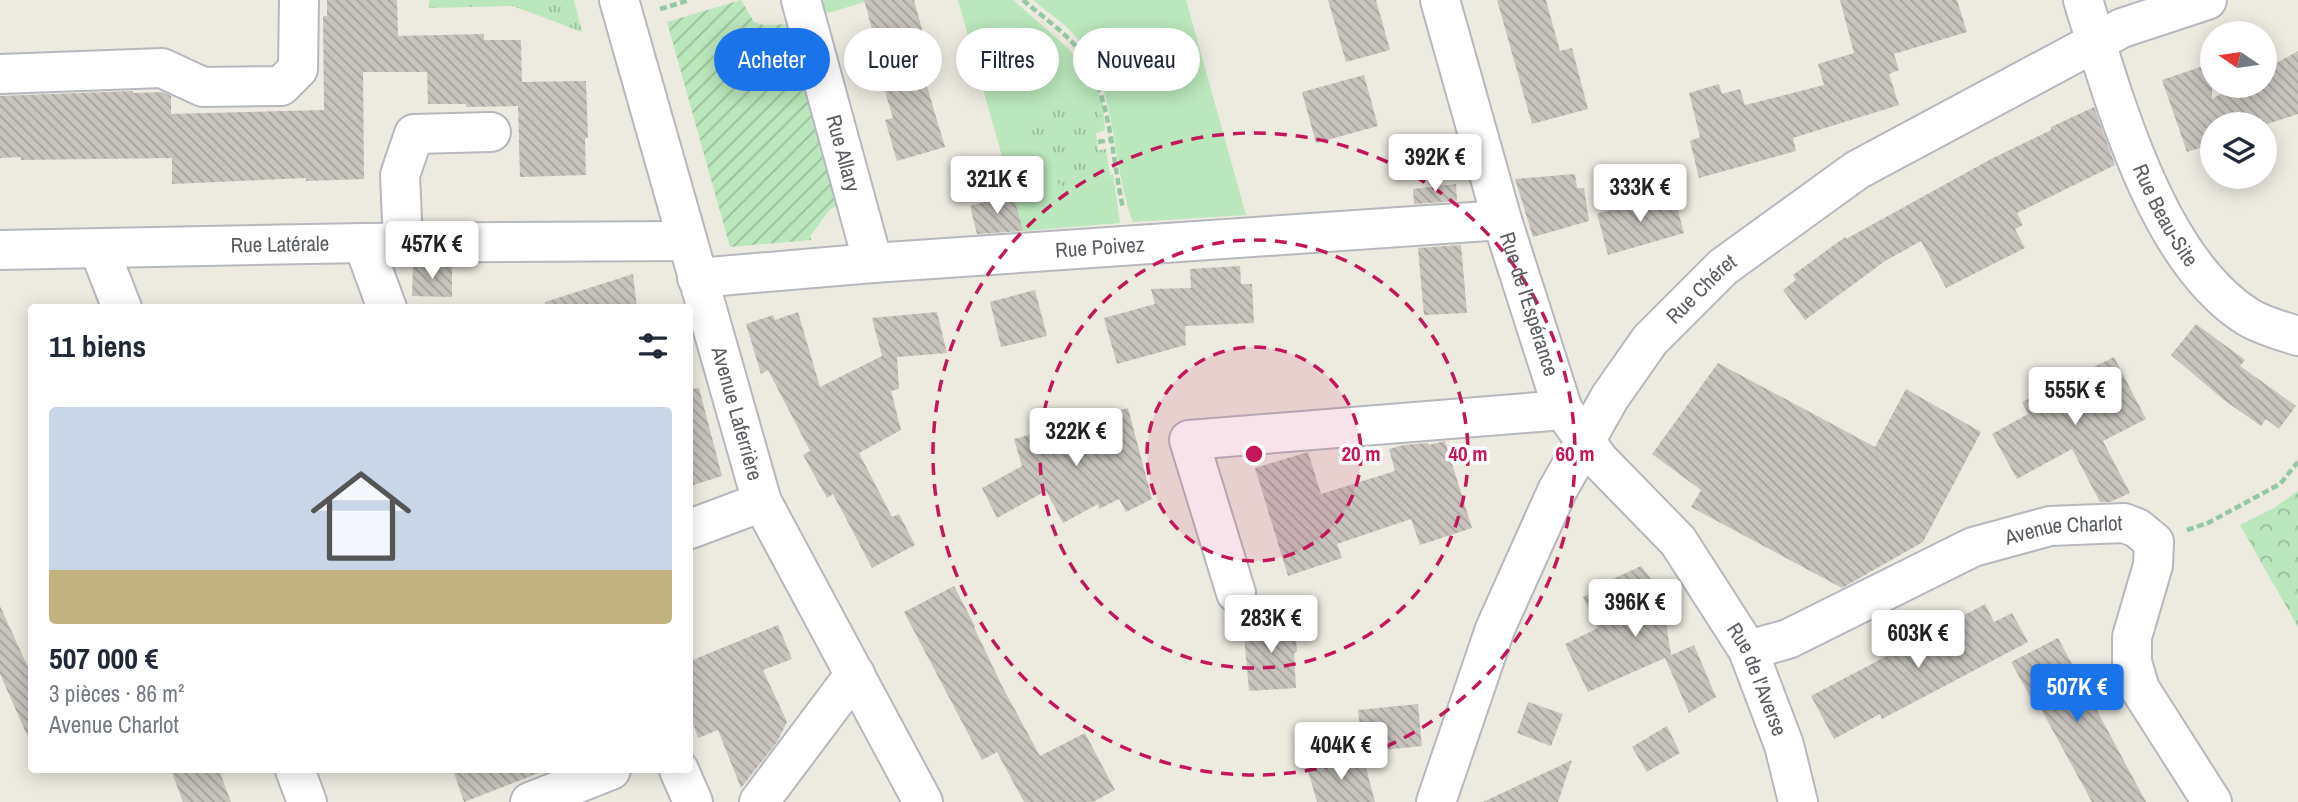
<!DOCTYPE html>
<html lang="fr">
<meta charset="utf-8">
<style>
body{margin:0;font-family:"Archivo Narrow",sans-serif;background:#f2f2f3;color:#1f2937;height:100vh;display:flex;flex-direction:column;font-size:26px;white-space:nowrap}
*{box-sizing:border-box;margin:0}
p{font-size:23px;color:#747a83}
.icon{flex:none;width:38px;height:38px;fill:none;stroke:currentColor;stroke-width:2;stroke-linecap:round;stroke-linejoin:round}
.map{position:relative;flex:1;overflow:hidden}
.panel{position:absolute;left:28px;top:304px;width:665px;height:469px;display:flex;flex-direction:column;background:#fff;border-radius:7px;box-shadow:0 4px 18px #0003}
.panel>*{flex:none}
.banner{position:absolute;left:714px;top:28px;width:665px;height:63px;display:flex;gap:14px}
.needle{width:46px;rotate:283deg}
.tools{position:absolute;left:2200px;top:21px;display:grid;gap:14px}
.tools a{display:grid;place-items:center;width:77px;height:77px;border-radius:50%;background:#fff;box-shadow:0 4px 18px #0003;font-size:35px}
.price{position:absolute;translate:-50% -60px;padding:0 16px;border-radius:7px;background:#fff;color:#222;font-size:23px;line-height:46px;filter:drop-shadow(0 2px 4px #0008)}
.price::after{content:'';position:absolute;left:50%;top:42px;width:21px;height:16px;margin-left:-10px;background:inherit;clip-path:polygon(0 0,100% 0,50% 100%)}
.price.active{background:#1a73e8;color:#fff}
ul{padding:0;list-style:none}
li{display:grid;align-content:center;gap:14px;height:371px;padding:0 21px}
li+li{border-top:2px solid #e0e1e3}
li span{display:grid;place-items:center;height:217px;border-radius:7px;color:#555}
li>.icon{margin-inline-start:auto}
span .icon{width:126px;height:126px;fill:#fffc;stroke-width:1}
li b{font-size:30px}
h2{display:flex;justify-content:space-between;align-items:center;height:84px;padding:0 21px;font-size:30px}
.tag{padding:0 24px;border-radius:32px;background:#fff;box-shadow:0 4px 18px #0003;font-size:24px;line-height:63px}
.tag.active{background:#1a73e8;color:#fff}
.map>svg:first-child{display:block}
.grass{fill:#bae7bb}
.forest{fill:url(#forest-crowns)}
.park{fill:url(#park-tufts)}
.garden{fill:url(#garden-furrows)}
.building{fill:url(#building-back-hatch)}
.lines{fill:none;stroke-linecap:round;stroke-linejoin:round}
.minor-casing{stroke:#b6b8be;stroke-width:42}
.path{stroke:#93c8a3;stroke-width:4.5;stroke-dasharray:7 3.5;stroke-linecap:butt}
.minor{stroke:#fff;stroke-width:38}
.ring{fill:none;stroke:#c2185b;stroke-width:3.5;stroke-dasharray:12 9}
.labels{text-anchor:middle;stroke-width:7;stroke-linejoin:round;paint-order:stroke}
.street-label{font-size:21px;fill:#595d62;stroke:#fff}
.centre{fill:#c2185b;stroke:#fff;stroke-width:3.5}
.ring-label{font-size:21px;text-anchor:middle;font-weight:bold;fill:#c2185b;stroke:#fff;stroke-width:7;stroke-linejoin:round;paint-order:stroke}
</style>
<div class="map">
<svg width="2298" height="802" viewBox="0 0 2298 802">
<defs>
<pattern id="forest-crowns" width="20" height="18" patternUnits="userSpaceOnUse" patternTransform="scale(1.75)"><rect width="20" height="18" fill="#bae7bb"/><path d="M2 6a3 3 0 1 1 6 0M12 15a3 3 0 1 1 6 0" fill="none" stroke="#9abe9b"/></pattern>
<pattern id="park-tufts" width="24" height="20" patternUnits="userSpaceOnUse" patternTransform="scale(1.75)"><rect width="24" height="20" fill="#bae7bb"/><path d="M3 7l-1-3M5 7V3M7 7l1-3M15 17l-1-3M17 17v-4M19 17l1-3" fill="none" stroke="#9abe9b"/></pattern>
<pattern id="garden-furrows" width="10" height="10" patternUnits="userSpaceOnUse" patternTransform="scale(1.75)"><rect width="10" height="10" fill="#bae7bb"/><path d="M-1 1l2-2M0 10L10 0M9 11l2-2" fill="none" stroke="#9abe9b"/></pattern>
<pattern id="building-back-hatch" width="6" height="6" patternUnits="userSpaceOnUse" patternTransform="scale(1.75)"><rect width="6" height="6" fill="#c8c4bd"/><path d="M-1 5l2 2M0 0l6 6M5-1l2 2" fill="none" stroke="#a5a29d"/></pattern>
</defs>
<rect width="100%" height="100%" fill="#edeae0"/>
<g class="grass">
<polygon points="814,0 871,0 818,16"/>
<polygon points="958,0 1013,0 1068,48 1097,86 1103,104 1105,129 1103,131 1099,107 1059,101 1031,132 1038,173 1075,192 1113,174 1120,223 1023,231"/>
<path d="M1033 0H1186L1246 215 1133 222C1111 163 1118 89 1078 39 1066 24 1047 12 1033 0Z"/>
</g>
<polygon class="forest" points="2298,491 2298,627 2240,525 2274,508"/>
<g class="park">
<polygon points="429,0 574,0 582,32 513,6 429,8"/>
<polygon points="1059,101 1099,106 1103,131 1096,133 1098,150 1106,149 1110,175 1075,192 1038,173 1031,132"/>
</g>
<polygon class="garden" points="741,0 754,22 764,25 793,24 846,202 830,209 811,235 811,240 730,247 667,22"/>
<g class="building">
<polygon points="327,0 397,0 398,36 484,34 484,40 521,40 522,82 586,81 588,138 585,138 586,175 520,177 518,106 466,107 466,104 428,104 427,72 363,72 364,179 306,181 306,178 172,184 172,158 21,160 21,157 0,158 0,96 133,91 133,93 163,92 171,96 171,114 324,110 323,16 327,16"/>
<polygon points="864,0 914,0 925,40 914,43 945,147 897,161 885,120 893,118 868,35 872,29"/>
<polygon points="1328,0 1376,0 1390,50 1346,62"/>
<polygon points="1497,0 1546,0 1560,51 1572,48 1588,109 1532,124"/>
<polygon points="1840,0 1957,0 1967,32 1894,54 1899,70 1889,74 1899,105 1793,138 1796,151 1699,178 1690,141 1700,137 1689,93 1719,84 1722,94 1740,89 1745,105 1824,85 1818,64 1854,53"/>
<polygon points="2298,51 2298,114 2264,125 2212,124 2212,144 2187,152 2162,80 2212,63 2212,99 2236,86 2264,86 2264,70"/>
<polygon points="1364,75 1378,126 1316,143 1302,92"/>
<polygon points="2094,107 2115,165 2017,213 2023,225 2015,229 2025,248 1946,288 1921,241 1885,261 1805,320 1783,290 1796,280 1793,275 1845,237 1846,239 1991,159 2051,130 2051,127"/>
<polygon points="1575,174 1577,188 1584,188 1589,221 1533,237 1515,179"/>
<polygon points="1456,184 1457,201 1414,204 1413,189"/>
<polygon points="1673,193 1684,233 1608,255 1597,214"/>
<polygon points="1013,194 1023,231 977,234 970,206"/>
<polygon points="1461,245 1467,313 1424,315 1418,248"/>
<polygon points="452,264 452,297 412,296 413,265"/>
<polygon points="1240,266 1241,284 1252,284 1254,323 1185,326 1186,345 1117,364 1104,318 1155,304 1151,289 1191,288 1190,269"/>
<polygon points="633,274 637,308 546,308 545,302"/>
<polygon points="1035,290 1047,336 1001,347 990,302"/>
<polygon points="798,312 820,387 882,356 872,318 937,312 947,353 897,357 899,389 891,391 901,430 859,453 892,517 899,514 915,545 872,568 833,494 827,498 803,455 810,451 768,370 761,374 746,324 773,315 775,320"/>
<polygon points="2196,324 2245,360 2240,366 2296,406 2279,429 2266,419 2261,426 2224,400 2171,355"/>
<polygon points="2114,357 2146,419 2103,441 2130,493 2110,502 2100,502 2072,449 2017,479 1992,434 2028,414 2022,402"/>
<polygon points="1718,363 1875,447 1906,389 1981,432 1923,542 1842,588 1691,507 1701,490 1652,454"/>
<polygon points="699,388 722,476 690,486 690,389"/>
<polygon points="1128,408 1152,499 1126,512 1119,499 1099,509 1098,504 1063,523 1046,491 997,518 982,488 1022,466 1014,439"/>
<polygon points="1445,441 1472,528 1420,545 1411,519 1337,544 1342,558 1288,576 1255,468 1308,452 1321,494 1395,471 1389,449 1403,445 1428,443 1429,445"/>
<polygon points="1641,566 1661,591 1671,655 1667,657 1694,645 1716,697 1689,713 1665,658 1588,692 1565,644 1598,628 1583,597 1598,590 1596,587"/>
<polygon points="954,586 975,626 974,627 1002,686 1040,756 1085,733 1115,790 1093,802 1024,802 997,752 982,760 904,612"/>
<polygon points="1985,604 1994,622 2012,613 2028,642 1882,719 1880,714 1834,739 1811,696"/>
<polygon points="0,606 32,676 32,746 0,674"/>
<polygon points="1294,620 1297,652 1294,653 1296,688 1249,691 1243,623"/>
<polygon points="778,625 792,659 763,670 787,722 777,742 741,788 718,730 698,738 690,714 690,661"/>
<polygon points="2058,638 2079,677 2146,802 2092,802 2036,700 2033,702 2011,662"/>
<polygon points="1528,702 1563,714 1551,746 1517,733"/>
<polygon points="1418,704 1422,746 1363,752 1358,710"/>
<polygon points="1667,726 1680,753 1647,772 1632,747"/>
<polygon points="1364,760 1375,802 1317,802 1306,764"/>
<polygon points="1572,760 1558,802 1483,802"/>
<polygon points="171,770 219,770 231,802 183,802"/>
<polygon points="453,770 543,770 544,771 464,802"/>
</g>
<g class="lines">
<defs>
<g id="minor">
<path id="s1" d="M619 0 762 502 923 802"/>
<path id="s2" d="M801 0 873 263"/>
<path id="s3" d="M1440 0 1502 220 1563 410 1599 460 1678 541 1748 650 1784 745 1798 802"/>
<path id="s4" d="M2083 0C2114 99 2156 259 2248 317 2263 326 2282 331 2298 336"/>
<polyline points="0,74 162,68 203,87 281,86 298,69 299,0"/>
<polyline points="363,243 387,308"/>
<polyline points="403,243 400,175 414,134 491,132"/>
<polyline points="99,249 122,308"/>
<path id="s5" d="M0 250 363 243 687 241"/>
<path id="s6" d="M697 278 873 263 1502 220"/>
<polyline points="690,529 762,502"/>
<polyline points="1236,593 1189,440 1563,410"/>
<path id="s7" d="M1748 650 1788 639 1973 547 2050 526 2124 523 2137 528 2154 542 2153 565 2132 637V662L2140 689 2212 802"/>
<polyline points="295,770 307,802"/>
<polyline points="679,770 693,802"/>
<polyline points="530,802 611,770"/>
<polyline points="759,802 855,674"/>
<path id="s8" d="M1436 802 1495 629 1557 491 1610 397 1650 340 1723 267 1857 170 2122 28 2207 0"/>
</g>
</defs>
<use href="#minor" class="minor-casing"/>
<g class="path">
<path d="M1023 0C1039 14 1058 27 1073 43 1111 85 1111 154 1123 208"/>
<polyline points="660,9 690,0"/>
<polyline points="1098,142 1110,140"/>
<polyline points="2187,530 2208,523 2280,484 2298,462"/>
</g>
<use href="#minor" class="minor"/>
</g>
<circle cx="1254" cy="454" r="107" fill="#c2185b" fill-opacity=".12"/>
<g class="ring">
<circle cx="1254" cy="454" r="107"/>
<circle cx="1254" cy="454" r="214"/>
<circle cx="1254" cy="454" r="321"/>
</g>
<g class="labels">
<g class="street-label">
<text dy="7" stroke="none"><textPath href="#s2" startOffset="159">Rue Allary</textPath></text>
<text dy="7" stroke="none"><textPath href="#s4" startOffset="231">Rue Beau-Site</textPath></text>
<text dy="7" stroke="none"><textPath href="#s5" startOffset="280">Rue Latérale</textPath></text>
<text dy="7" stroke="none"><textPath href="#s6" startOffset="404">Rue Poivez</textPath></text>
<text dy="7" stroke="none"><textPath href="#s8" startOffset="584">Rue Chéret</textPath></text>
<text dy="7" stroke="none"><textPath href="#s3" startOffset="317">Rue de l'Espérance</textPath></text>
<text dy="7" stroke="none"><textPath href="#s1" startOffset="430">Avenue Laferrière</textPath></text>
<text dy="7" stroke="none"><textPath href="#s7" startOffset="341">Avenue Charlot</textPath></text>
<text dy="7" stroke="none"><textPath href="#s3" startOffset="763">Rue de l'Averse</textPath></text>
</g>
</g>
<circle cx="1254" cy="454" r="10" class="centre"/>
<g class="ring-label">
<text x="1361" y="461">20 m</text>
<text x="1468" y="461">40 m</text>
<text x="1575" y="461">60 m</text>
</g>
</svg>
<div class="tools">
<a><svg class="needle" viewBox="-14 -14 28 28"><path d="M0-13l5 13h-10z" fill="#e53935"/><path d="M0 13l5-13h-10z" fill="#747a83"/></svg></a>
<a><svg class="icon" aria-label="layers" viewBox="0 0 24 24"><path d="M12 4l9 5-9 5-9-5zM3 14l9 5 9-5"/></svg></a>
</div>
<b class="price" style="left:1435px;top:194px">392K €</b>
<b class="price" style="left:997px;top:216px">321K €</b>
<b class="price" style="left:1640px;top:224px">333K €</b>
<b class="price" style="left:432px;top:281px">457K €</b>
<b class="price" style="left:2075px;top:427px">555K €</b>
<b class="price" style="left:1076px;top:468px">322K €</b>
<b class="price" style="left:1635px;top:639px">396K €</b>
<b class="price" style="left:1271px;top:655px">283K €</b>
<b class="price" style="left:1918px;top:670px">603K €</b>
<b class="price active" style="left:2077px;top:724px">507K €</b>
<b class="price" style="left:1341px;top:782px">404K €</b>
<div class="banner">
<a class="tag active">Acheter</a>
<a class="tag">Louer</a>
<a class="tag">Filtres</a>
<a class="tag">Nouveau</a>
</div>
<section class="panel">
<h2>11 biens<svg class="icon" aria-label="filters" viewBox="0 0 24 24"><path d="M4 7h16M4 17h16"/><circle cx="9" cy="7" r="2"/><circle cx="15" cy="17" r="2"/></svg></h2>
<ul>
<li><span style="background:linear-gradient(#c9d6e8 75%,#c2b280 0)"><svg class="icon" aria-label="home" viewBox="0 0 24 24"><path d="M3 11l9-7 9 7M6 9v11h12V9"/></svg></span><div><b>507 000 €</b><p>3 pièces · 86 m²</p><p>Avenue Charlot</p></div></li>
</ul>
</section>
</div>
